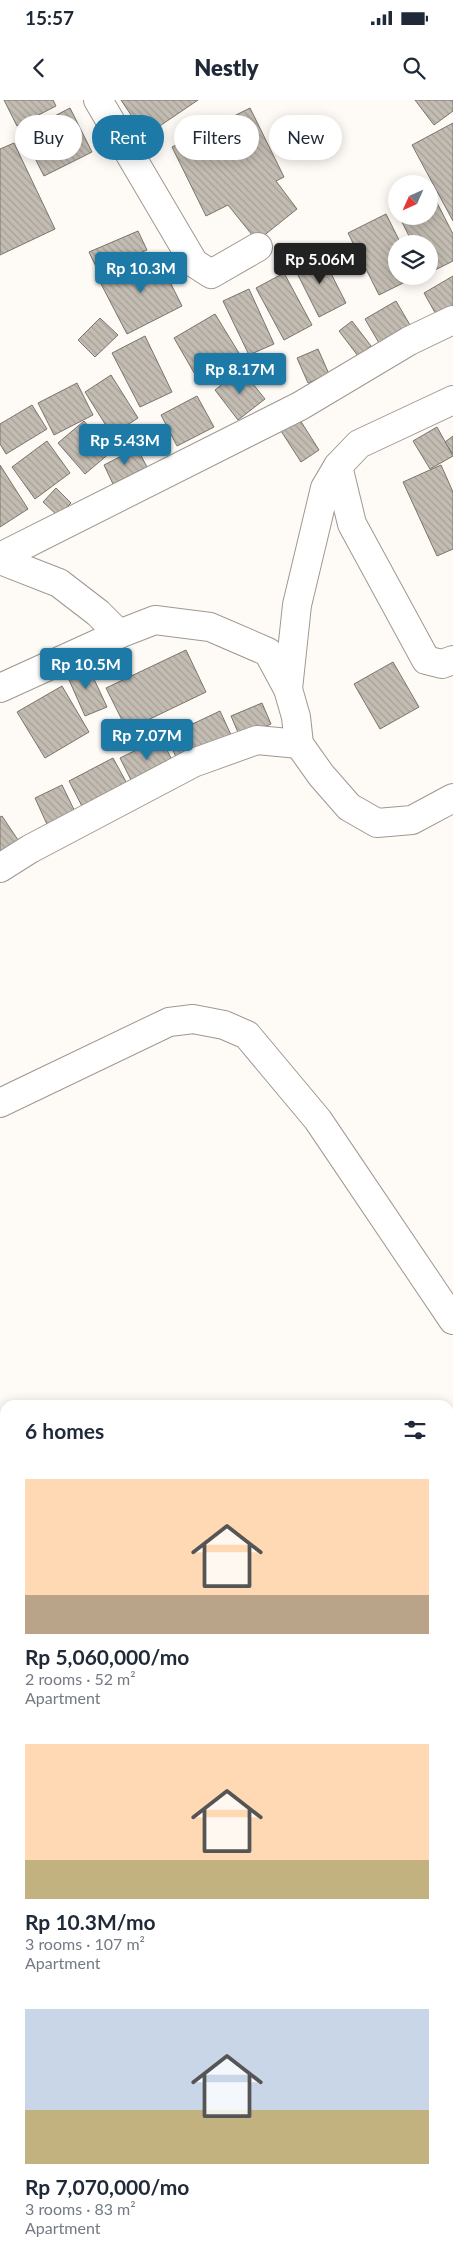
<!DOCTYPE html>
<meta charset="utf-8">
<style>
body{margin:0;font-family:Lato,sans-serif;background:#f2f2f3;color:#1f2937;height:100vh;display:flex;flex-direction:column;font-size:19px;white-space:nowrap}
*{box-sizing:border-box;margin:0}
p{font-size:16px;color:#747a83}
.icon{flex:none;width:28px;height:28px;fill:none;stroke:currentColor;stroke-width:2;stroke-linecap:round;stroke-linejoin:round}
.map{position:relative;flex:1;overflow:hidden}
.drawer{position:absolute;left:0px;top:1300px;width:454px;height:865px;display:flex;flex-direction:column;background:#fff;border-radius:15px 15px 0 0;box-shadow:0 2px 12px #0003}
.drawer>*{flex:none}
.top-card{position:absolute;left:15px;top:15px;width:424px;height:45px;display:flex;gap:10px}
.needle{width:32px;rotate:225deg}
.tools{position:absolute;left:388px;top:75px;display:grid;gap:10px}
.tools a{display:grid;place-items:center;width:50px;height:50px;border-radius:50%;background:#fff;box-shadow:0 2px 12px #0003;font-size:25px}
.price{position:absolute;translate:-50% -42px;padding:0 11px;border-radius:5px;background:#1d7aa7;color:#fff;font-size:16px;line-height:32px;filter:drop-shadow(0 1px 2px #0008)}
.price::after{content:'';position:absolute;left:50%;top:30px;width:15px;height:11px;margin-left:-8px;background:inherit;clip-path:polygon(0 0,100% 0,50% 100%)}
.price.selected{background:#222;color:#fff}
ul{padding:0;list-style:none}
li{display:grid;align-content:center;gap:10px;height:265px;padding:0 25px}
li span{display:grid;place-items:center;height:155px;border-radius:0px;color:#555}
li>.icon{margin-inline-start:auto}
span .icon{width:90px;height:90px;fill:#fffc;stroke-width:1}
li b{font-size:21px}
h2{display:flex;justify-content:space-between;align-items:center;height:60px;padding:0 25px;font-size:21px}
.chip{padding:0 18px;border-radius:22px;background:#fff;box-shadow:0 2px 12px #0003;font-size:18px;line-height:45px}
.chip.selected{background:#1d7aa7;color:#fff}
.status{display:flex;justify-content:space-between;align-items:center;height:35px;padding:0 25px;background:#fff;direction:ltr}
.status svg{height:14px;fill:currentColor}
header{display:flex;justify-content:space-between;align-items:center;height:65px;padding:0 25px;background:#fff;font-size:22px;font-weight:800}
.map>svg:first-child{display:block}
.building{fill:url(#building-back-hatch);stroke:#7a746b}
.lines{fill:none;stroke-linecap:round;stroke-linejoin:round}
.minor-casing{stroke:#a0988f;stroke-width:30}
.minor{stroke:#fff;stroke-width:28}
</style>
<div class="status"><b>15:57</b><svg viewBox="0 0 49 12"><path d="M0 12V9h3v3zM5 12V6h3v6zM10 12V3h3v9zM15 12V0h3v12zM26 1h20v11H26zM47 4h2v5h-2z"/></svg></div>
<header><svg class="icon" aria-label="back" viewBox="0 0 24 24"><path d="M15 5l-7 7 7 7"/></svg>Nestly<svg class="icon" aria-label="search" viewBox="0 0 24 24"><circle cx="10" cy="10" r="6"/><path d="M15 15l6 6"/></svg></header>
<div class="map">
<svg width="453" height="2165" viewBox="0 0 453 2165">
<defs>
<pattern id="building-back-hatch" width="6" height="6" patternUnits="userSpaceOnUse" patternTransform="scale(1.25)"><rect width="6" height="6" fill="#c3bcb2"/><path d="M-1 5l2 2M0 0l6 6M5-1l2 2" fill="none" stroke="#a6a098"/></pattern>
</defs>
<rect width="100%" height="100%" fill="#fefbf7"/>
<g class="building">
<polygon points="4,0 53,0 56,6 17,26"/>
<polygon points="121,0 198,0 145,36"/>
<polygon points="415,0 453,0 453,11 434,25"/>
<polygon points="70,8 92,52 44,76 22,33"/>
<polygon points="250,8 284,77 276,81 297,109 257,141 228,105 206,116 172,47"/>
<polygon points="453,23 453,121 412,45"/>
<polygon points="14,43 55,129 0,155 0,49"/>
<polygon points="432,93 453,134 453,161 429,173 429,144 413,144 399,116 429,116 429,94"/>
<polygon points="386,114 401,144 396,144 396,176 417,176 379,195 348,133"/>
<polygon points="138,131 147,150 98,171 89,152"/>
<polygon points="156,154 182,206 127,234 100,182"/>
<polygon points="321,154 346,203 319,217 294,167"/>
<polygon points="284,173 312,225 284,240 256,188"/>
<polygon points="453,176 453,209 438,218 424,193"/>
<polygon points="249,189 274,244 249,255 223,201"/>
<polygon points="396,201 410,225 379,243 365,219"/>
<polygon points="215,214 242,258 200,283 174,238"/>
<polygon points="100,218 118,235 95,257 78,240"/>
<polygon points="352,221 371,246 358,256 339,231"/>
<polygon points="145,236 172,292 140,307 112,253"/>
<polygon points="318,249 329,274 308,283 297,258"/>
<polygon points="241,269 265,299 238,320 215,290"/>
<polygon points="111,275 138,318 112,335 85,292"/>
<polygon points="77,283 93,315 54,335 38,303"/>
<polygon points="197,296 214,327 177,346 161,315"/>
<polygon points="32,305 47,329 6,354 0,344 0,324"/>
<polygon points="300,320 319,350 301,362 281,331"/>
<polygon points="84,321 111,352 85,374 58,343"/>
<polygon points="437,327 453,356 430,369 413,341"/>
<polygon points="453,336 453,354 445,342"/>
<polygon points="47,341 70,373 35,399 12,367"/>
<polygon points="137,348 147,367 113,384 104,365"/>
<polygon points="0,365 28,409 0,427"/>
<polygon points="441,365 453,392 453,449 437,456 403,382"/>
<polygon points="56,388 71,403 58,416 43,402"/>
<polygon points="186,550 206,592 127,630 106,588"/>
<polygon points="393,562 419,607 380,629 354,584"/>
<polygon points="87,564 107,607 85,616 66,573"/>
<polygon points="62,586 89,632 45,658 17,612"/>
<polygon points="262,603 271,624 240,637 231,616"/>
<polygon points="220,611 232,637 178,662 167,636"/>
<polygon points="161,638 174,664 133,684 120,658"/>
<polygon points="113,658 130,689 85,712 69,681"/>
<polygon points="62,685 79,720 51,733 35,698"/>
<polygon points="2,716 20,743 0,753 0,717"/>
<polygon points="5,1928 5,2037 0,2040 0,1930"/>
</g>
<g class="lines">
<defs>
<g id="minor">
<polyline points="98,0 194,163 211,174 258,147"/>
<polyline points="338,366 352,424 426,560 442,564 453,560"/>
<polyline points="0,457 300,306 409,241 453,220"/>
<polyline points="0,460 59,483 98,513 119,534 155,520 210,527 268,552 288,589 296,617 299,644 321,675 349,707 377,723 412,720 453,698"/>
<polyline points="0,588 119,534"/>
<polyline points="288,589 297,505 325,388 338,366 359,344 453,300"/>
<polyline points="0,768 30,749 193,663 257,640 299,644"/>
<polyline points="0,1003 169,922 193,919 224,925 247,935 318,1020 453,1220"/>
<polyline points="0,1750 5,1760"/>
<polyline points="222,2160 225,2165"/>
</g>
</defs>
<use href="#minor" class="minor-casing"/>
<use href="#minor" class="minor"/>
</g>
</svg>
<div class="tools">
<a><svg class="needle" viewBox="-14 -14 28 28"><path d="M0-13l5 13h-10z" fill="#e53935"/><path d="M0 13l5-13h-10z" fill="#747a83"/></svg></a>
<a><svg class="icon" aria-label="layers" viewBox="0 0 24 24"><path d="M12 4l9 5-9 5-9-5zM3 14l9 5 9-5"/></svg></a>
</div>
<b class="price selected" style="left:320px;top:185px">Rp 5.06M</b>
<b class="price" style="left:141px;top:194px">Rp 10.3M</b>
<b class="price" style="left:240px;top:295px">Rp 8.17M</b>
<b class="price" style="left:125px;top:366px">Rp 5.43M</b>
<b class="price" style="left:86px;top:590px">Rp 10.5M</b>
<b class="price" style="left:147px;top:661px">Rp 7.07M</b>
<div class="top-card">
<a class="chip">Buy</a>
<a class="chip selected">Rent</a>
<a class="chip">Filters</a>
<a class="chip">New</a>
</div>
<section class="drawer">
<h2>6 homes<svg class="icon" aria-label="filters" viewBox="0 0 24 24"><path d="M4 7h16M4 17h16"/><circle cx="9" cy="7" r="2"/><circle cx="15" cy="17" r="2"/></svg></h2>
<ul>
<li><span style="background:linear-gradient(#ffd9b3 75%,#b9a48a 0)"><svg class="icon" aria-label="home" viewBox="0 0 24 24"><path d="M3 11l9-7 9 7M6 9v11h12V9"/></svg></span><div><b>Rp 5,060,000/mo</b><p>2 rooms · 52 m²</p><p>Apartment</p></div></li>
<li><span style="background:linear-gradient(#ffd9b3 75%,#c2b280 0)"><svg class="icon" aria-label="home" viewBox="0 0 24 24"><path d="M3 11l9-7 9 7M6 9v11h12V9"/></svg></span><div><b>Rp 10.3M/mo</b><p>3 rooms · 107 m²</p><p>Apartment</p></div></li>
<li><span style="background:linear-gradient(#c9d6e8 65%,#c2b280 0)"><svg class="icon" aria-label="home" viewBox="0 0 24 24"><path d="M3 11l9-7 9 7M6 9v11h12V9"/></svg></span><div><b>Rp 7,070,000/mo</b><p>3 rooms · 83 m²</p><p>Apartment</p></div></li>
</ul>
</section>
</div>
